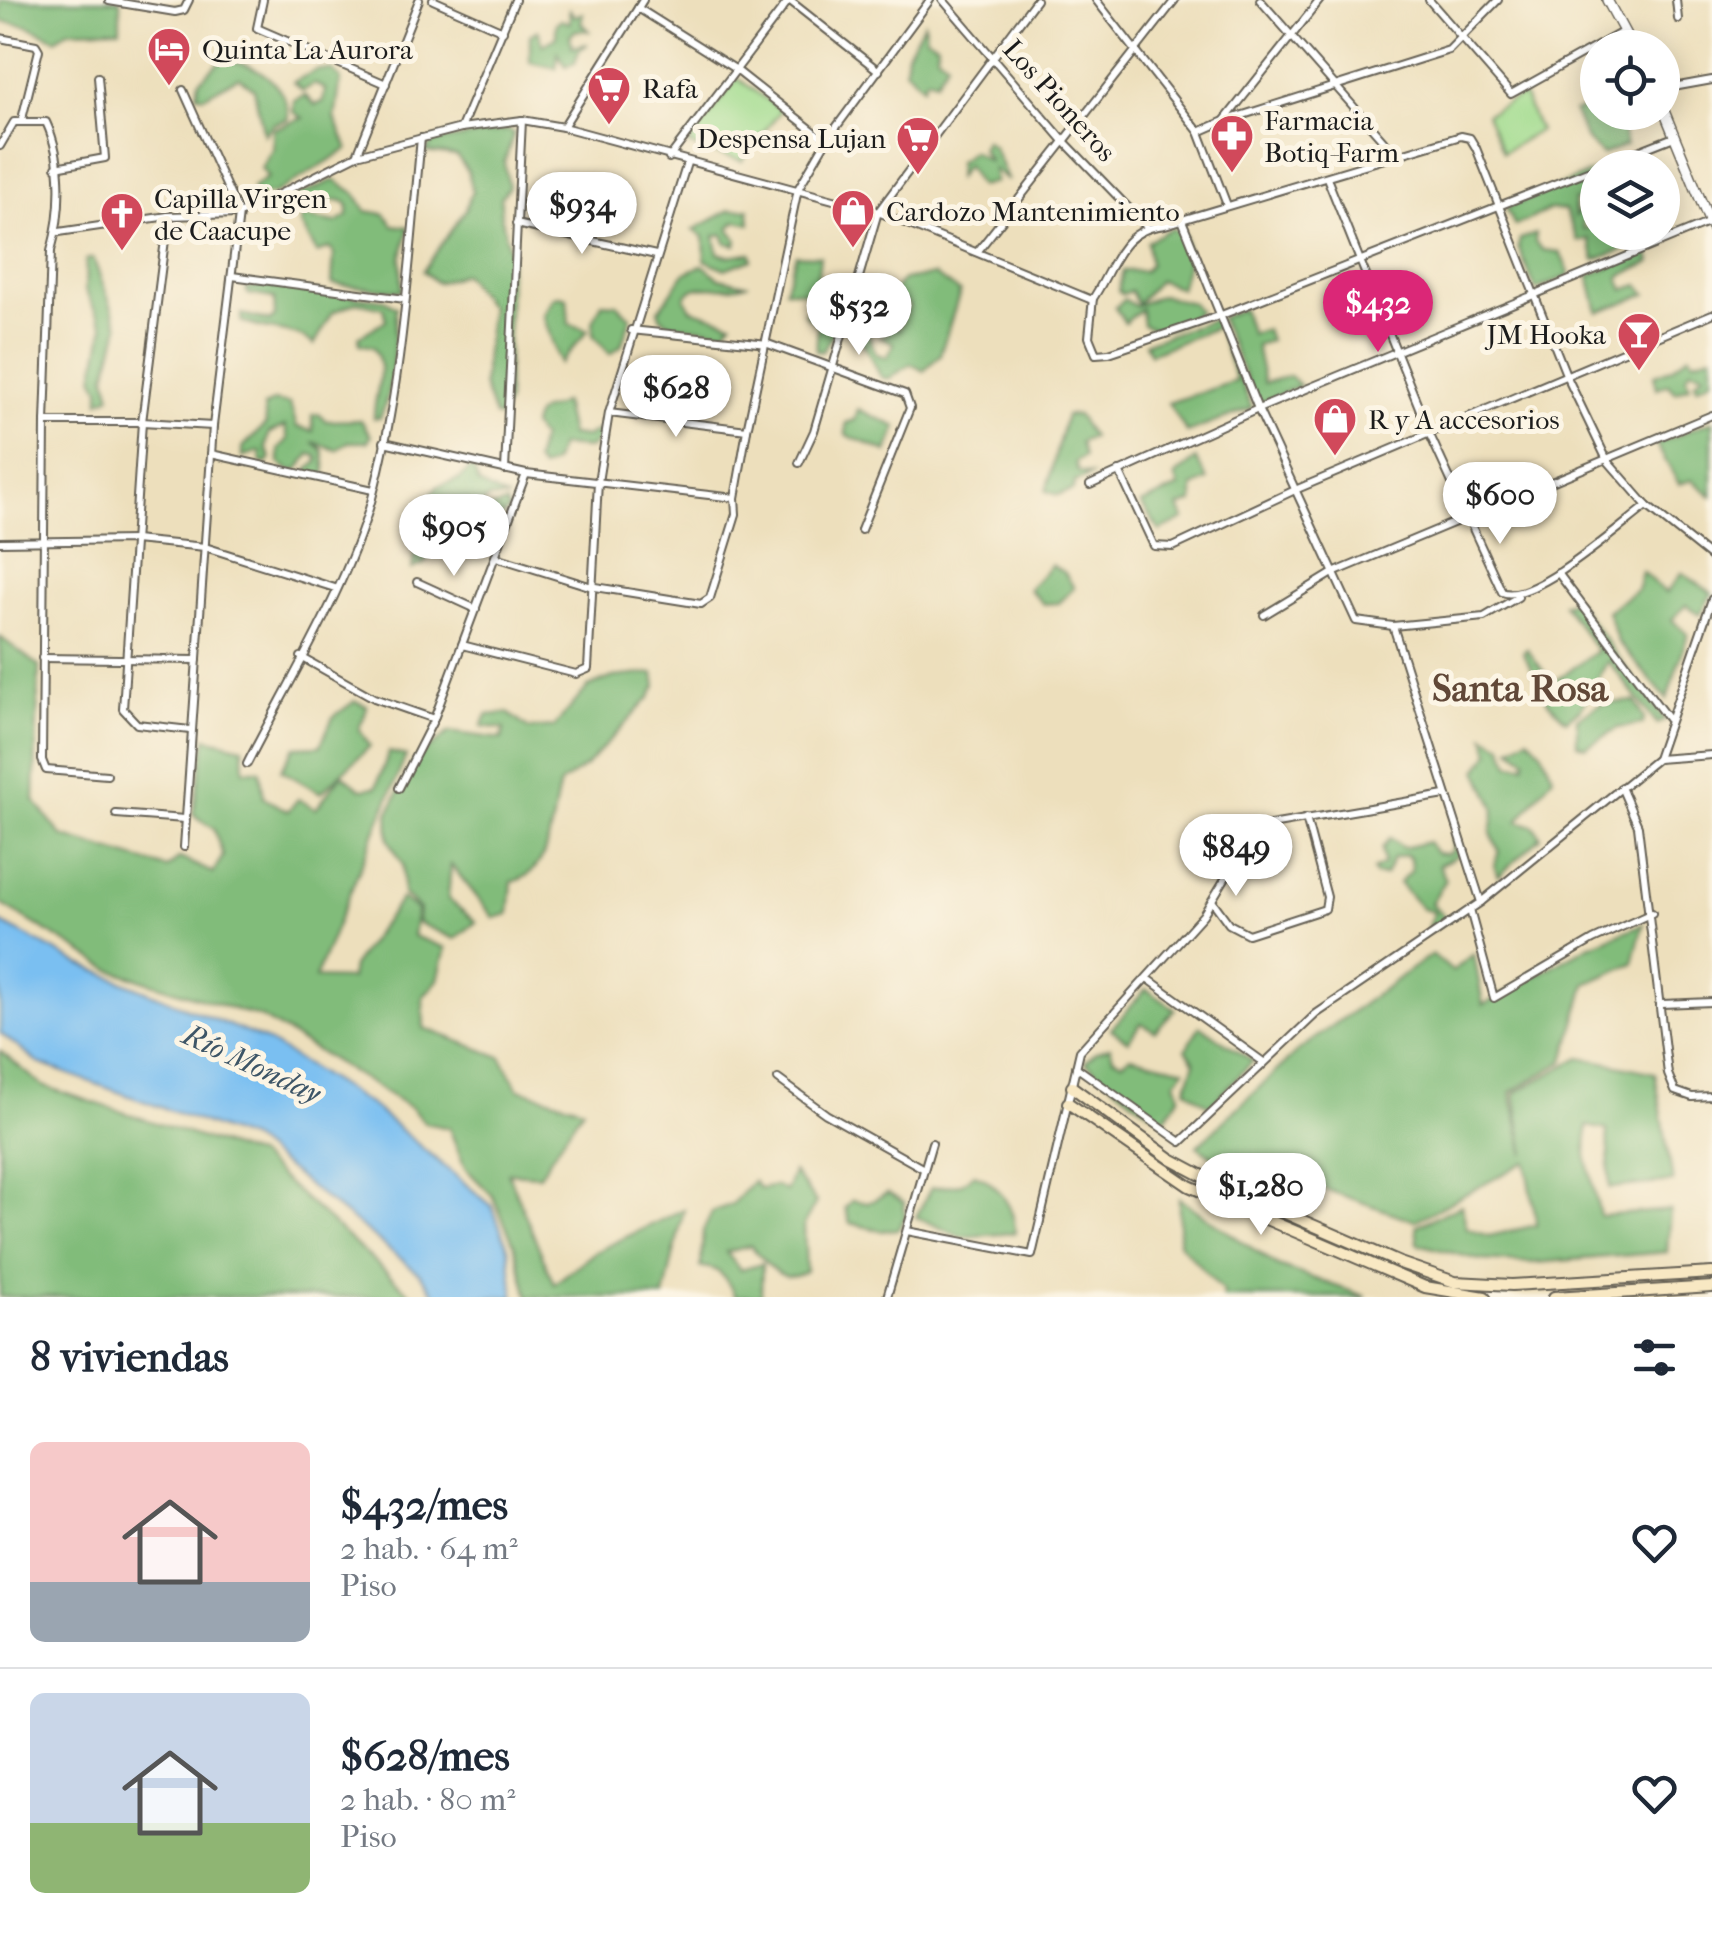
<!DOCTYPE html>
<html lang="es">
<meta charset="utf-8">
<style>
body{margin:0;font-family:"IM FELL French Canon",serif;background:#f6f6f7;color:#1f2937;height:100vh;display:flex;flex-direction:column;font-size:38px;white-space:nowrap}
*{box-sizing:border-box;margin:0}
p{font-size:32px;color:#747a83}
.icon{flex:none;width:55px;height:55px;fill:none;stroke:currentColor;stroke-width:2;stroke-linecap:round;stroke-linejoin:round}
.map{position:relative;height:1297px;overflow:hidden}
.drawer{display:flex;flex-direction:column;background:#fff;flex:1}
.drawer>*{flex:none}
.fabs{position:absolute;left:1580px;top:30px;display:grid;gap:20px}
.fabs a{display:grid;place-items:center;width:100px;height:100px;border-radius:50%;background:#fff;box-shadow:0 5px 25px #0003;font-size:50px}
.price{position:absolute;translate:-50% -85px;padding:0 22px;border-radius:35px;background:#fff;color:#222;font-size:32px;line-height:65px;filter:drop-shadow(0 2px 5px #0008)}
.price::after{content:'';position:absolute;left:50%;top:60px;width:30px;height:22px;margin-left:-15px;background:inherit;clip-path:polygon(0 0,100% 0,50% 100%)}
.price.selected{background:#db2777;color:#fff}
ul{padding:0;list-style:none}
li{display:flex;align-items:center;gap:30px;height:250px;padding:0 30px}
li+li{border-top:2px solid #e0e1e3}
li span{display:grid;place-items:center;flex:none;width:280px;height:200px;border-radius:15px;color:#555}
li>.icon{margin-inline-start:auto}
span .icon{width:120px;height:120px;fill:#fffc;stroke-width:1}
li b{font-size:42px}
h2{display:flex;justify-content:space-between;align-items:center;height:120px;padding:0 30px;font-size:42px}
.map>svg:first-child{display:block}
.green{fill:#a2dc8f;stroke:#5f7c56;stroke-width:2.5}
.forest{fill:#81bc7a;stroke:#4e6c4b;stroke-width:2.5}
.water{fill:#7abff1;stroke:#4b6e86;stroke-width:2.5}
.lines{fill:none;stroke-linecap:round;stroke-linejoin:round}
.minor-casing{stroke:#656054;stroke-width:10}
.tertiary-casing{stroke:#656054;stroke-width:12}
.secondary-casing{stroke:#656054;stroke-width:14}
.minor{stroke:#fff;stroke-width:6}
.tertiary{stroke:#fff;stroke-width:9}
.secondary{stroke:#f8e8c3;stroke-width:10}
.labels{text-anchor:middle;stroke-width:10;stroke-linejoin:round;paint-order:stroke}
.poi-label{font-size:28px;fill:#1c1c1c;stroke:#fcf5e5;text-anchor:start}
.street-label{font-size:28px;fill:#1c1c1c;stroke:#fcf5e5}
.water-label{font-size:30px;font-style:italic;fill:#3d5567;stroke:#fcf5e5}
.district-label{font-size:38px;font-weight:bold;fill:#614838;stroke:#fcf5e5}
</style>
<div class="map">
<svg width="1712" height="1297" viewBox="0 0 1712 1297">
<rect width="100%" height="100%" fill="#fcf5e5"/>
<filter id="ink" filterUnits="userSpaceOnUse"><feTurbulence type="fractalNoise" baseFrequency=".01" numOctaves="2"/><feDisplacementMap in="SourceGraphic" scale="20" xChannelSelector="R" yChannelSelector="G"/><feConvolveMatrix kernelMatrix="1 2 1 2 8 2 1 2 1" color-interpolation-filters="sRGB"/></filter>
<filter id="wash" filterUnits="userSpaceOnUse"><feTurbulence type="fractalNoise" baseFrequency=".0048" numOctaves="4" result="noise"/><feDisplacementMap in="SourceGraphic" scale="40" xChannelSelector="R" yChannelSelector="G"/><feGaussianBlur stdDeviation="2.25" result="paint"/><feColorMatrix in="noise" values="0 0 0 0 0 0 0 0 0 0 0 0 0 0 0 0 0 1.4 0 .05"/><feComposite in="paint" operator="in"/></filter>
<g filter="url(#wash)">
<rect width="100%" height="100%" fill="#eddfbc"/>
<g class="green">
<polygon points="737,78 781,110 742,161 688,145"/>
<polygon points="1523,95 1539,131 1503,152 1486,114"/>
</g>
<g class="forest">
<polygon points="0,0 120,0 120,29 68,30 56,39 28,26 0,21"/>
<polygon points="569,8 574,16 583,13 581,23 589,31 576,30 570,36 572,47 588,44 579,50 575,63 566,66 558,53 556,68 530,62 530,35 538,30 543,45 556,38 556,23 561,20 570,23"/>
<polygon points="924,23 926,37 938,44 937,54 947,62 936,81 926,78 923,87 905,69 907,53"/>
<path d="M219 62C252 57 290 85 288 119L273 124 264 135 254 89 239 77 204 96 197 94 199 81Z"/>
<polygon points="317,70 332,70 341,79 335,118 348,149 274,194 255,195 252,188 268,177 261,168 273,148 273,129 303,118 293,112 294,100 305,95 315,105 323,102 325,89 314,84 303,91 293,82"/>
<polygon points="1597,105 1598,112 1622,113 1628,128 1622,131 1626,145 1602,155 1585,138 1574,112"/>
<polygon points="508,130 514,133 504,163 509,186 501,198 501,214 510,255 507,403 500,418 494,416 483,385 490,308 463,274 437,283 423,271 466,209 472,191 468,172 457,156 425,152 433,142"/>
<polygon points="985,140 993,146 1008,181 993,169 995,182 979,186 966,165 957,178 958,162 972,151 990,162 981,149"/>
<path d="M1597 170C1597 189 1591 195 1574 201L1575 216 1583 208V229L1595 226 1592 217 1597 210 1598 232H1662L1663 218H1666L1672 232 1595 260 1589 239 1578 241 1565 210 1551 209 1515 226 1506 208Z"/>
<path d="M334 180 356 194 366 211 385 214 393 225 409 227 401 259 402 291 332 284 334 253 329 248 317 253 300 223 302 217 336 223 348 216V204C334 193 313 209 294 202L297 196Z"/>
<polygon points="749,209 750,224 736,221 729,228 737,239 736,245 726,243 723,234 715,236 718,253 728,256 751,253 752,259 725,269 705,260 704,237 693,230 730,210"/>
<polygon points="1171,228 1184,235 1188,260 1180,288 1159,280 1137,304 1131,291 1122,294 1118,291 1123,271 1144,271 1150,264 1147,242"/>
<polygon points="1536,234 1535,242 1543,250 1560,252 1570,275 1536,290 1518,247 1520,239"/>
<polygon points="1648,252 1651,262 1619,277 1624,290 1639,285 1647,294 1598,312 1589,275"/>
<polygon points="796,255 820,256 816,294 785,289"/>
<polygon points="93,258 119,326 106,376 111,396 100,401 100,388 94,377 104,327 85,291 86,260"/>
<path d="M703 265 719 278 746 284C726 292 704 282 688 292L685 298 691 309 732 322 724 331 671 324 660 317 659 310 685 273Z"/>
<polygon points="934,275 960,292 940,355 924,371 911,364 888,379 881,377 853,325 861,317 869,320 867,330 876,354 887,357 894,343 879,336 889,333 887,325 899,329 909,306 905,301 899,305 893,291 903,280"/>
<path d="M272 286 384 300 396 307C394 344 395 384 380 418H374C373 394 389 370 373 347L360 344 359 337 386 320 383 308 358 302 333 312 314 345C295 327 266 333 241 321L242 314 270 321 275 316 274 298 248 294 246 288Z"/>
<path d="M1161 295 1192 303 1199 311C1183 324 1164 336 1143 325L1141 309 1125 323 1115 308 1124 299 1135 306Z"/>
<polygon points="561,296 567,298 569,324 588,330 560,364 543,315 554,297"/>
<polygon points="837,301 844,302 839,323 822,352 816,351 818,326 804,313 814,304 832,305"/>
<polygon points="602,303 617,304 631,317 621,346 610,354 593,335 593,321"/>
<polygon points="1242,309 1251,334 1266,329 1270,340 1256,346 1264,383 1289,376 1300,386 1257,404 1220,318"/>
<polygon points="1215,319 1252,408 1187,433 1168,403 1236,381 1217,327 1150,354 1145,343"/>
<polygon points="1689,354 1693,360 1712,355 1712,379 1697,387 1695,382 1704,373 1691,369 1686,376 1690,386 1675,392 1668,384 1657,388 1654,375 1671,369"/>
<polygon points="274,401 290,404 297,427 313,431 312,415 319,414 326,421 361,420 371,436 367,442 348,442 337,450 313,442 323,450 326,470 323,476 309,476 308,469 318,462 317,456 310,454 298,470 291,471 279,463 279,449 288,439 285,426 269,433 266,448 271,458 267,464 261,462 260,451 243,457 243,447 266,424 264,407"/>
<path d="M563 402 570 435 586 437 598 430 600 439 589 448 560 446 553 463 541 469 535 462 541 438 532 426C536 404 549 413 563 402Z"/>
<polygon points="858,409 897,427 887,452 846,435 846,423 855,420"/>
<polygon points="1066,415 1077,415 1092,437 1080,442 1084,457 1075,462 1078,472 1091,475 1075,482 1073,490 1058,495 1046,491"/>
<polygon points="1712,421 1712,496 1692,480 1679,484 1656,444"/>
<polygon points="1196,459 1208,480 1193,487 1193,502 1179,507 1184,519 1160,531 1141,504 1179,487 1175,476"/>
<polygon points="472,466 479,484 508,499 488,498 481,506 487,509 506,504 509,510 494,524 468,522 460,536 438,542 424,564 412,569 415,548 428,525 421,515 433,505 427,499 438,486 460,479"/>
<polygon points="1051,565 1065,573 1074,588 1059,603 1043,604 1029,589"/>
<polygon points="1642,572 1666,593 1682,573 1712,593 1700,615 1686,605 1672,620 1688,634 1667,699 1618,642 1607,611 1637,590"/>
<polygon points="1575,599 1665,720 1657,724 1608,661 1581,708 1566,720 1548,702 1523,652 1527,649 1552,683 1597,651 1563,604"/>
<polygon points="0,637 39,666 34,800 62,836 167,868 180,858 213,873 223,856 214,829 193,814 206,738 243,747 244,770 260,770 264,798 288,811 298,799 316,809 342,774 361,789 376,787 389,752 406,756 315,978 350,979 352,966 401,899 417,909 413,936 446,948 438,980 423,997 424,1028 501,1057 519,1089 583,1108 539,1175 508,1173 554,1284 595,1252 684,1209 664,1297 528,1297 514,1244 492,1195 465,1168 449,1128 425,1123 411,1108 262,1018 111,970 0,903"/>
<path d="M654 673 656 686 650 697 587 765 560 784C550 818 554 871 512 882L509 914 494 918 451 865 448 899 476 922 455 939 418 923 419 908 403 894V865L389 840 388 814 413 762 449 732 502 739 504 729 482 726 487 715 508 713 529 729 554 727 588 687 613 677Z"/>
<path d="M355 701 367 706C363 732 351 718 370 746L321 793 281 770 295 747 320 746 333 717Z"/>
<polygon points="1635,701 1644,718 1643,724 1618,728 1586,747 1577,744 1577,718 1601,704"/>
<polygon points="1485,736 1503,745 1510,764 1524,765 1526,759 1511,748 1528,737 1542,752 1553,776 1518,821 1534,826 1541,837 1499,876 1494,866 1499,851 1491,833 1495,808 1478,770 1490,753"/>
<polygon points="1453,831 1458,855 1439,865 1446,880 1431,903 1447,919 1432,930 1428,927 1434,912 1422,909 1399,883 1411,870 1410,859 1406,855 1393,858 1385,875 1375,875 1373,870 1384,864 1382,848 1390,838 1403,848 1428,842 1436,853 1447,854 1452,850"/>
<polygon points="1643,924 1633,963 1586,984 1564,1061 1511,1092 1525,1155 1515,1093 1580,1057 1655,1073 1673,1182 1610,1188 1607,1130 1587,1126 1586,1155 1600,1216 1670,1210 1667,1252 1535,1263 1480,1260 1418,1244 1416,1226 1461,1205 1467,1228 1489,1236 1537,1225 1526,1162 1415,1221 1279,1173 1255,1186 1197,1146 1299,1050 1432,954 1452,971 1474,954 1483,1005 1589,946"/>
<polygon points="1146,989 1175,1009 1155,1031 1141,1023 1128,1041 1111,1029"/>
<polygon points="1200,1026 1253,1061 1210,1106 1186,1089 1195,1062 1186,1049"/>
<polygon points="1110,1047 1113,1057 1123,1062 1130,1056 1185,1069 1176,1080 1180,1095 1165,1119 1135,1102 1085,1062 1096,1051"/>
<polygon points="0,1051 43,1086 257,1156 414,1297 0,1297"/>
<path d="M793 1172 816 1202 804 1225 806 1271C782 1288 766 1263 751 1246L726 1252 740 1270 762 1264 761 1297 735 1296C727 1279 720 1267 701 1267L703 1231 712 1212 732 1204 753 1181 760 1189 776 1186 786 1191Z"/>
<path d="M974 1174C997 1181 1016 1209 1015 1233L961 1237 916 1217 931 1188 960 1184Z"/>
<polygon points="888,1193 904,1203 905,1217 898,1229 882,1231 850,1223 845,1208 852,1200 868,1203"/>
<polygon points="1179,1198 1278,1266 1367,1297 1222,1297 1223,1291 1179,1243"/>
</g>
<polygon class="water" points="0,922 80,964 265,1040 372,1106 492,1206 509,1250 514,1297 437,1297 420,1274 251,1140 38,1063 0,1033"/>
</g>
<g filter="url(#ink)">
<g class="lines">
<defs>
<g id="minor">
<polyline points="263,0 257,28 386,84"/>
<polyline points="433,0 503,31"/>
<polyline points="789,0 879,71"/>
<polyline points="943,0 1063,140 1147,227"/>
<polyline points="1096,0 1199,132 1227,205"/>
<polyline points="1260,0 1396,155"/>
<polyline points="1429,0 1511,94 1624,31"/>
<polyline points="1676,0 1678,19"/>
<polyline points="109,1 175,12 184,10 189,0"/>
<polyline points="638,8 735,69 826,141"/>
<polyline points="0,38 36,45 39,50 22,119"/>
<polyline points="1662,89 1712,80"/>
<polyline points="1224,121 1449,50 1498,0"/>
<polyline points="563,127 643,0"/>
<polyline points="461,128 515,0"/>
<polyline points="1199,132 1224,121 1320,0"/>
<path d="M0 146 14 122H46C64 160 62 212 51 251L45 422 42 760 46 770 107 775"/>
<polyline points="357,155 419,0"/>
<polyline points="669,158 789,0"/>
<polyline points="56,167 105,158 98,77"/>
<path d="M1327 178 1430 435 1502 592C1532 605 1620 526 1647 506"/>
<polyline points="168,216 142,422 213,426 239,214 183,90"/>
<polyline points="1182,220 1258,409 1356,621 1393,626 1484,617 1518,597"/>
<polyline points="516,224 656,255"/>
<path d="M59 232 168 216 239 214 357 155 461 128 522 120 563 127 878 212 1092 300C1114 268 1119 229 1165 225L1461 136 1470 138 1476 148 1567 377 1607 460 1647 506 1712 558"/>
<polyline points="978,251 1175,0"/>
<polyline points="232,276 405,299"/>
<polyline points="1093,298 1089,337 1096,354 1109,353 1219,316 1674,137"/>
<polyline points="631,330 768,344 905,394 910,408 861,530"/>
<polyline points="609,413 747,430"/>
<polyline points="45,422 142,422 123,709 137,724 190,730"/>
<polyline points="384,442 526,474 735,498"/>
<polyline points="211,454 373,490"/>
<polyline points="799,463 814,431 878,212 1036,0"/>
<polyline points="505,470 522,120"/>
<polyline points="1119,471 1154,546 1173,547 1295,490 1712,314"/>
<polyline points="1090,485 1258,409 1710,222"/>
<polyline points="0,542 134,540 205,547 335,588"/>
<polyline points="496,557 589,586 701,604 710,598 736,514 735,498 747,430 798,189 826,141 930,0"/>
<polyline points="1558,573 1668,719"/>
<polyline points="417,582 476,609"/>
<polyline points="1264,615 1333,573 1712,415"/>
<polyline points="1393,626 1481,902"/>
<polyline points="462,645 576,674 588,669 598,482 609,413 687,163"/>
<polyline points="301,657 374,698 434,719"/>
<polyline points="42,658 197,660"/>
<polyline points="1657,759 1712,599"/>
<path d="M247 764C287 685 347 587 371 502 403 385 409 259 421 138"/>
<polyline points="1621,787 1638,826 1668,1074 1675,1091 1692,1097 1712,1096"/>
<polyline points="399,788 434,719 526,474"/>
<polyline points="116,814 185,819"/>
<polyline points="184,847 213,426"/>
<polyline points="1213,902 1229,924 1248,934 1325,909 1327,897 1306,818"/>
<polyline points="1470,910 1494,998 1593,940 1652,913"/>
<polyline points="1147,978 1262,1061"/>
<polyline points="1662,1004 1712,1002"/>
<polyline points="1076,1067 1181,1142 1316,1014 1481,902 1657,759 1712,755"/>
<polyline points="778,1079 826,1114 924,1169"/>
<polyline points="907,1231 1032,1255 1080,1051 1203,915 1252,834 1265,826 1445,795"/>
<polyline points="887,1297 932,1143"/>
</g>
<g id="tertiary">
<polyline points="1607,0 1633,48"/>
<polyline points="1662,106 1712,228"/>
</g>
<g id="secondary">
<polyline points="1072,1087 1171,1159 1218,1184 1400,1263 1455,1282 1512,1285 1712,1273"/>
<polyline points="1068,1103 1189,1186 1425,1287 1485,1297"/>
<polyline points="1554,1297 1712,1287"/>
</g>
</defs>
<use href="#minor" class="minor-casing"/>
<use href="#tertiary" class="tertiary-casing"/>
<use href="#secondary" class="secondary-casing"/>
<use href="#minor" class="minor"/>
<use href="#tertiary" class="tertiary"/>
<use href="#secondary" class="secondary"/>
</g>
</g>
<defs>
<symbol id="hotel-pin" viewBox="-11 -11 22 30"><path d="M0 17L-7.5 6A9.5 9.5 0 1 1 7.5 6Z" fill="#d1495b" stroke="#fcf5e5"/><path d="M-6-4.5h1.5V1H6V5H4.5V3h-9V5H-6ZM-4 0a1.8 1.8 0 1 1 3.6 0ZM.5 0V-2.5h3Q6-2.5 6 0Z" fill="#fff"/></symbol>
<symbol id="supermarket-pin" viewBox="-11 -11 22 30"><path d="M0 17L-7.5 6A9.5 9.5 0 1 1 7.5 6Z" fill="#d1495b" stroke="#fcf5e5"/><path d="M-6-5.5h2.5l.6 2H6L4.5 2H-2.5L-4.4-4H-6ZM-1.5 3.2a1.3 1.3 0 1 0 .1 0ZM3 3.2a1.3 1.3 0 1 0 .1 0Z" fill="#fff"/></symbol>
<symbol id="pharmacy-pin" viewBox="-11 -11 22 30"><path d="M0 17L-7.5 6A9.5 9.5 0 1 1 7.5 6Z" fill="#d1495b" stroke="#fcf5e5"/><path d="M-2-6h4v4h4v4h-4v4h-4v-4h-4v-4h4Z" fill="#fff"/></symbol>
<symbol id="shop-pin" viewBox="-11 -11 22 30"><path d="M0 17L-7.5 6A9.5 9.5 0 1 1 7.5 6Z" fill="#d1495b" stroke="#fcf5e5"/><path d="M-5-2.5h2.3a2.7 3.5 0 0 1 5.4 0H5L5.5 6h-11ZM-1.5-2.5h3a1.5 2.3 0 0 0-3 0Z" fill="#fff"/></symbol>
<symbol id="church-pin" viewBox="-11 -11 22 30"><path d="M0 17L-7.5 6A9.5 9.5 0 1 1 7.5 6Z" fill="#d1495b" stroke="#fcf5e5"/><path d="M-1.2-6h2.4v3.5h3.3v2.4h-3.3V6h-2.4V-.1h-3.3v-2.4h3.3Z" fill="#fff"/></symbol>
<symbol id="bar-pin" viewBox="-11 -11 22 30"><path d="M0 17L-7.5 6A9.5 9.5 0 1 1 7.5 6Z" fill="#d1495b" stroke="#fcf5e5"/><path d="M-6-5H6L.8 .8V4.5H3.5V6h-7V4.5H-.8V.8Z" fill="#fff"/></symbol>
</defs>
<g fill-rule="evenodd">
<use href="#hotel-pin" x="144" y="24" width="50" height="68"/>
<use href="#supermarket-pin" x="584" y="63" width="50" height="68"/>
<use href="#pharmacy-pin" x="1207" y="111" width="50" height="68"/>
<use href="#supermarket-pin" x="893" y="113" width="50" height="68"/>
<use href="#shop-pin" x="828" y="186" width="50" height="68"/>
<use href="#church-pin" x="97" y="189" width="50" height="68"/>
<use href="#bar-pin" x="1614" y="309" width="50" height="68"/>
<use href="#shop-pin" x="1310" y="394" width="50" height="68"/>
</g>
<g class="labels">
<g class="poi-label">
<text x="202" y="59">Quinta La Aurora</text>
<text x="642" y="98">Rafa</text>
<text x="1264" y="130">Farmacia<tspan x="1264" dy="32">Botiq-Farm</tspan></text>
<text x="886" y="148" text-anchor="end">Despensa Lujan</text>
<text x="154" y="208">Capilla Virgen<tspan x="154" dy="32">de Caacupe</tspan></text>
<text x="886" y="221">Cardozo Mantenimiento</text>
<text x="1606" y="344" text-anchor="end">JM Hooka</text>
<text x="1368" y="429">R y A accesorios</text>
</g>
<g class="street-label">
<text transform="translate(1060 100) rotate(48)" y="10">Los Pioneros</text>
</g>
<g class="water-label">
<text transform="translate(252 1064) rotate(25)" y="10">Río Monday</text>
</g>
<g class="district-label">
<text x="1520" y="701">Santa Rosa</text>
</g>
</g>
</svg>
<div class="fabs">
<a><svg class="icon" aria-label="locate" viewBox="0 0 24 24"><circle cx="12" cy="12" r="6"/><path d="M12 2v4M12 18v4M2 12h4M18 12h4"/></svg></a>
<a><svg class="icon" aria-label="layers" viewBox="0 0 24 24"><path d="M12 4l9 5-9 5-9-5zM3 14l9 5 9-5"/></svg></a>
</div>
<b class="price" style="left:582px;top:257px">$934</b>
<b class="price selected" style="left:1378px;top:355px">$432</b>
<b class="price" style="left:859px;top:358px">$532</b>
<b class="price" style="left:676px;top:440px">$628</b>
<b class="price" style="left:1500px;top:547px">$600</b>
<b class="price" style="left:454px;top:579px">$905</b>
<b class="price" style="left:1236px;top:899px">$849</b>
<b class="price" style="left:1261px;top:1238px">$1,280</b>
</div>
<section class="drawer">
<h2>8 viviendas<svg class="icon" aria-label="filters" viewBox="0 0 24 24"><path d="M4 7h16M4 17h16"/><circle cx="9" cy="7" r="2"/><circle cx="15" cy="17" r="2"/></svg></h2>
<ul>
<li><span style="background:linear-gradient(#f6c9c9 70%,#9aa5b1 0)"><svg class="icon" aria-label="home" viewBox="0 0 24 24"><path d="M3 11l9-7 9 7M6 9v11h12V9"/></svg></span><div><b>$432/mes</b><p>2 hab. · 64 m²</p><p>Piso</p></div><svg class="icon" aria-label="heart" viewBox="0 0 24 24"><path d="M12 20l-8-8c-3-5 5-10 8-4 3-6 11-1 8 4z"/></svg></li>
<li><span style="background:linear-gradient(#c9d6e8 65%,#8fb573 0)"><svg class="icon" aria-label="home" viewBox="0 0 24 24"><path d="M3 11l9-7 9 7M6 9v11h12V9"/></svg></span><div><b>$628/mes</b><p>2 hab. · 80 m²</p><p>Piso</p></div><svg class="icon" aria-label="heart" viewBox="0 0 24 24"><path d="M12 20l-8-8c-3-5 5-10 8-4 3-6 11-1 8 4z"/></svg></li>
</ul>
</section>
